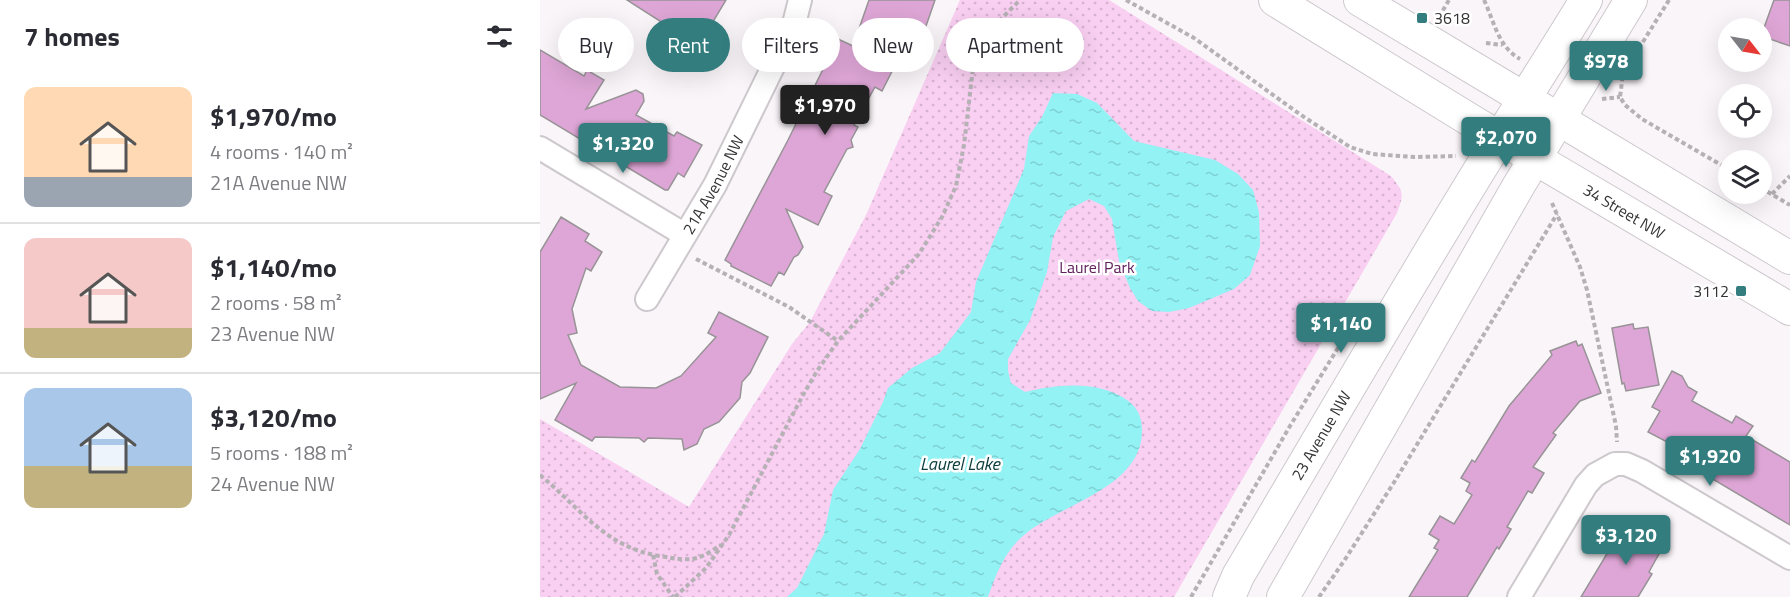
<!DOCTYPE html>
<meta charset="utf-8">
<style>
body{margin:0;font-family:"Titillium Web",sans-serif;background:#f2f2f3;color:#2b2b33;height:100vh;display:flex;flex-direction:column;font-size:22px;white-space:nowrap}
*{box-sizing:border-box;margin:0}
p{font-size:20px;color:#7c7c81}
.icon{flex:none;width:33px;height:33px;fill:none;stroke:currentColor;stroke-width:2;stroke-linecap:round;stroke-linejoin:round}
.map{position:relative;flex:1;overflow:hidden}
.panel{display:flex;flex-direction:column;background:#fff;width:540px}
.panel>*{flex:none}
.guide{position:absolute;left:18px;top:18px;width:570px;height:54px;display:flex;gap:12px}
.needle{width:39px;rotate:121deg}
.buttons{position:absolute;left:1178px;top:18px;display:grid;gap:12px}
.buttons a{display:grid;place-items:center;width:54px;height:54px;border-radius:50%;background:#fff;box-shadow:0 6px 24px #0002;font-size:30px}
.price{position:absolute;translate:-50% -51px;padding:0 14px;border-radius:6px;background:#347d7f;color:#fff;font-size:20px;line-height:39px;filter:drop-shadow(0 2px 3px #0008)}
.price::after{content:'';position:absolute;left:50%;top:36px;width:18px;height:14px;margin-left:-9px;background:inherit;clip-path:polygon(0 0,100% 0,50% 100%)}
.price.on{background:#222;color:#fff}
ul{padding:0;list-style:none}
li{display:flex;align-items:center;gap:18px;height:150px;padding:0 24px}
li+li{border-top:2px solid #e1e1e2}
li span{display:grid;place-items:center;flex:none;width:168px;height:120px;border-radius:12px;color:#555}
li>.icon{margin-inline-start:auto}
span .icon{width:72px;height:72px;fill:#fffc;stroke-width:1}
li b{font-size:26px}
h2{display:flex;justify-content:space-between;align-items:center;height:72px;padding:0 24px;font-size:26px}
.pill{padding:0 21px;border-radius:27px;background:#fff;box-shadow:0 6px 24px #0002;font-size:21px;line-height:54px}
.pill.on{background:#347d7f;color:#fff}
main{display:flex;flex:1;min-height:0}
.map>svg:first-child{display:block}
.park{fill:url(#park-dots)}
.water{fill:url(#water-ripples)}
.building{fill:#dea6d6;stroke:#979396;stroke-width:1.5}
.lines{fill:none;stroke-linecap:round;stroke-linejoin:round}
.street-casing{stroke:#cdc8cc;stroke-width:26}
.secondary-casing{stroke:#cdc8cc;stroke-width:34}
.path{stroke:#b5b1b5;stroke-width:4;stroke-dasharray:4.5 3;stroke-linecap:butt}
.street{stroke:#fff;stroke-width:22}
.secondary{stroke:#fff;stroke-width:32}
.poi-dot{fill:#347d7f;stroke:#fff;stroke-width:2}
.labels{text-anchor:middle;stroke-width:5;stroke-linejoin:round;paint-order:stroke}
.poi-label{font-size:16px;fill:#343234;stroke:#fff;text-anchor:start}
.street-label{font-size:16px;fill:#343234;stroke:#fff}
.park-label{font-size:16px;fill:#62215c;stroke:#fff}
.water-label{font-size:18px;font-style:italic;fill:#0e3d3e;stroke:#fff}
</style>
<main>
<section class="panel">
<h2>7 homes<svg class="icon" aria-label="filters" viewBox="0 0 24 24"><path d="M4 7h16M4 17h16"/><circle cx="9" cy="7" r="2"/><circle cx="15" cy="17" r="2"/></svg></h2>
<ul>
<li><span style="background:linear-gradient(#ffd9b3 75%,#9aa5b1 0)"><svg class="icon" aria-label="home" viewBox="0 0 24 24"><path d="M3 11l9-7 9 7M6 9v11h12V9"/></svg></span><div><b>$1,970/mo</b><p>4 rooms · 140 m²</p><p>21A Avenue NW</p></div></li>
<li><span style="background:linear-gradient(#f6c9c9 75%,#c2b280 0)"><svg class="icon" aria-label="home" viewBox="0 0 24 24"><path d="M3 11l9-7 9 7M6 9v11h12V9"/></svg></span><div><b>$1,140/mo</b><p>2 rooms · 58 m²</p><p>23 Avenue NW</p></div></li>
<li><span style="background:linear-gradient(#a9c7e8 65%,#c2b280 0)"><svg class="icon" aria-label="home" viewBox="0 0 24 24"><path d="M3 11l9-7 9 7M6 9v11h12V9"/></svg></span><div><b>$3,120/mo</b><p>5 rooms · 188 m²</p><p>24 Avenue NW</p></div></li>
</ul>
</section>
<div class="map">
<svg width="1250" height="597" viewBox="0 0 1250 597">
<defs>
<pattern id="park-dots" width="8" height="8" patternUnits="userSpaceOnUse" patternTransform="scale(1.5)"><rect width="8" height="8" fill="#f9cff2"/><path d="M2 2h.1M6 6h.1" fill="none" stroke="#d6b2d0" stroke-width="1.8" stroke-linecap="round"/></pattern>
<pattern id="water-ripples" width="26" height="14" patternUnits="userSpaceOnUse" patternTransform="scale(1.5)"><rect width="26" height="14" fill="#92f2f4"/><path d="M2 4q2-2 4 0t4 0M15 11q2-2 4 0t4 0" fill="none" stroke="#7ed0d2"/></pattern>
</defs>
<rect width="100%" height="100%" fill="#faf5f9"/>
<path class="park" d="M420 0H569L851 176C864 192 864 194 857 213L634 597H0V419L149 507 252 344 270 322 326 215Z"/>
<path class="water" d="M513 93 537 94 557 103 594 141 675 160 698 174 713 190 719 212 720 246 710 275 694 289 649 308 629 312 612 311 598 301 590 288 579 261 572 219 564 206 549 199 526 211 513 237 507 272 490 320 468 359V371L471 383 485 392C518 384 558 380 587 400 598 408 602 417 602 431 602 488 520 504 484 535 465 551 456 574 448 597H247L257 588 284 534 293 490 320 449 343 402 348 388 372 368 400 353 431 312 436 282 484 169 489 136 502 117Z"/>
<g class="building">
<polygon points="87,0 186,0 153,55 127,40 134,30"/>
<polygon points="329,0 395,0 376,55 363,50 342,91 335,87 314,125 318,127 311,140 313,147 307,149 284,192 292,196 278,225 246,209 263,247 258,255 254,257 244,275 239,272 231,286 191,266 191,264 185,260 248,140 298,39 313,46"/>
<polygon points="1234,0 1250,0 1250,46 1221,36"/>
<polygon points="0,50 44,76 47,70 64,80 46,109 96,90 103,94 104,101 96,115 134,136 137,132 162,145 144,177 138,173 128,190 125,190 0,115"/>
<polygon points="21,217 49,234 45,241 62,252 51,271 46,268 32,309 37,333 28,335 41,365 80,387 116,388 141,376 176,337 168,333 179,312 228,337 210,373 202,382 200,398 179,422 164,429 157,444 144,450 142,439 108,438 104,442 99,438 55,437 52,441 15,420 36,383 0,399 0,252"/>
<polygon points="1093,324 1094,329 1108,327 1119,385 1086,391 1084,383 1082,384 1072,328"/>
<polygon points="1036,341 1038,346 1042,344 1061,393 1040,401 1013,433 1016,435 993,467 1004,473 992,493 988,491 967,527 971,529 959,549 957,547 927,597 869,597 898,550 894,548 899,540 889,534 900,516 914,524 932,495 926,491 930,483 921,478 932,460 935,462 969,406 1012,355 1010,351"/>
<polygon points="1132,371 1142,376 1148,387 1157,392 1152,401 1192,423 1196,416 1213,426 1206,436 1250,462 1250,525 1129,453 1133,445 1108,432 1120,411 1112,407"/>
<polygon points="1083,527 1098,535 1102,528 1126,541 1109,572 1112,574 1098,597 1041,597"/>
</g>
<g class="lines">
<defs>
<g id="street">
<polyline points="0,148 145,235"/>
<path id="s1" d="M107 299 175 185 254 24 260 0"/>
<polyline points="979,597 1046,485 1055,475 1075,464 1086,464 1102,471 1250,558"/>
</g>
<g id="secondary">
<path id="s2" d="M735 0 935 123 1250 309"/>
<polyline points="820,0 1250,258"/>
<path id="s3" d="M689 597 698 576C779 439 859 301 942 166 977 110 1012 56 1046 0"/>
<polyline points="743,597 979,185 1091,0"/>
</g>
</defs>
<use href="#street" class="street-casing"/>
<use href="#secondary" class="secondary-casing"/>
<g class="path">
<polyline points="586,0 654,38 761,115 810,147 832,154 875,157 916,156"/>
<path d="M944 0C954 21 958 47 980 59"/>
<polyline points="1129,0 1083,74 1080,97 1085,105 1102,119 1188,169"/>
<polyline points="899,17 909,0"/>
<polyline points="946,43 962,45"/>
<polyline points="1062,99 1080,97"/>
<polyline points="1221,188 1250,205"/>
<polyline points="1232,194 1250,176"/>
<polyline points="1012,203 1040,267 1047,290 1076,426 1077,442"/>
<polyline points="156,259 249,307 298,341"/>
<path d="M0 475C40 508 66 548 120 556 133 558 144 561 157 558 165 556 174 549 181 545"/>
<polyline points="113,555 117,574 133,597"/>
<polyline points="135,597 166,568 189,535 263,395 277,371 298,341 379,254 402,217 416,186 424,145 433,68 447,38 462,18 480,0"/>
<polyline points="651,597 750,426 825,304"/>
<polyline points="779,597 804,561 853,484 1017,214"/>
</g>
<use href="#street" class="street"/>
<use href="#secondary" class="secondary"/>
</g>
<g class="poi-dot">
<rect x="876" y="12" width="12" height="12" rx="3"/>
<rect x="1195" y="285" width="12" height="12" rx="3"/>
</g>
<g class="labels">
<g class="poi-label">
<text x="894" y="24">3618</text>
<text x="1189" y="297" text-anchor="end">3112</text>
</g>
<g class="street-label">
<text dy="6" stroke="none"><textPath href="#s1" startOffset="132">21A Avenue NW</textPath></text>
<text dy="6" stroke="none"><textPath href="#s2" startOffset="408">34 Street NW</textPath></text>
<text dy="6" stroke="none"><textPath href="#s3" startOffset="186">23 Avenue NW</textPath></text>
</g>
<g class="park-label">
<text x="557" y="273">Laurel Park</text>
</g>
<g class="water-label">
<text x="420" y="470">Laurel Lake</text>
</g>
</g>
</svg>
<div class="buttons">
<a><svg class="needle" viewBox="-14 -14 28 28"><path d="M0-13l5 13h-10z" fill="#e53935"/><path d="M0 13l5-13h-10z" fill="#7c7c81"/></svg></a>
<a><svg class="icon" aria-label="locate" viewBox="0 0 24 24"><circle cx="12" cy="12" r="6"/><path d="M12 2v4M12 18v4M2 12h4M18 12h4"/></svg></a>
<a><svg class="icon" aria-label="layers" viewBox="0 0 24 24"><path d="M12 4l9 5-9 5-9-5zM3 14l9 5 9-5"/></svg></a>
</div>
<b class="price" style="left:1066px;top:92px">$978</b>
<b class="price on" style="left:285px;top:136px">$1,970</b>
<b class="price" style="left:966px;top:168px">$2,070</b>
<b class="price" style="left:83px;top:174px">$1,320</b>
<b class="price" style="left:801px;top:354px">$1,140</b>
<b class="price" style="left:1170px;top:487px">$1,920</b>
<b class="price" style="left:1086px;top:566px">$3,120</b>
<div class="guide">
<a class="pill">Buy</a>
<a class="pill on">Rent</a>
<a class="pill">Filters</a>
<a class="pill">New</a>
<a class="pill">Apartment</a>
</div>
</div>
</main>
